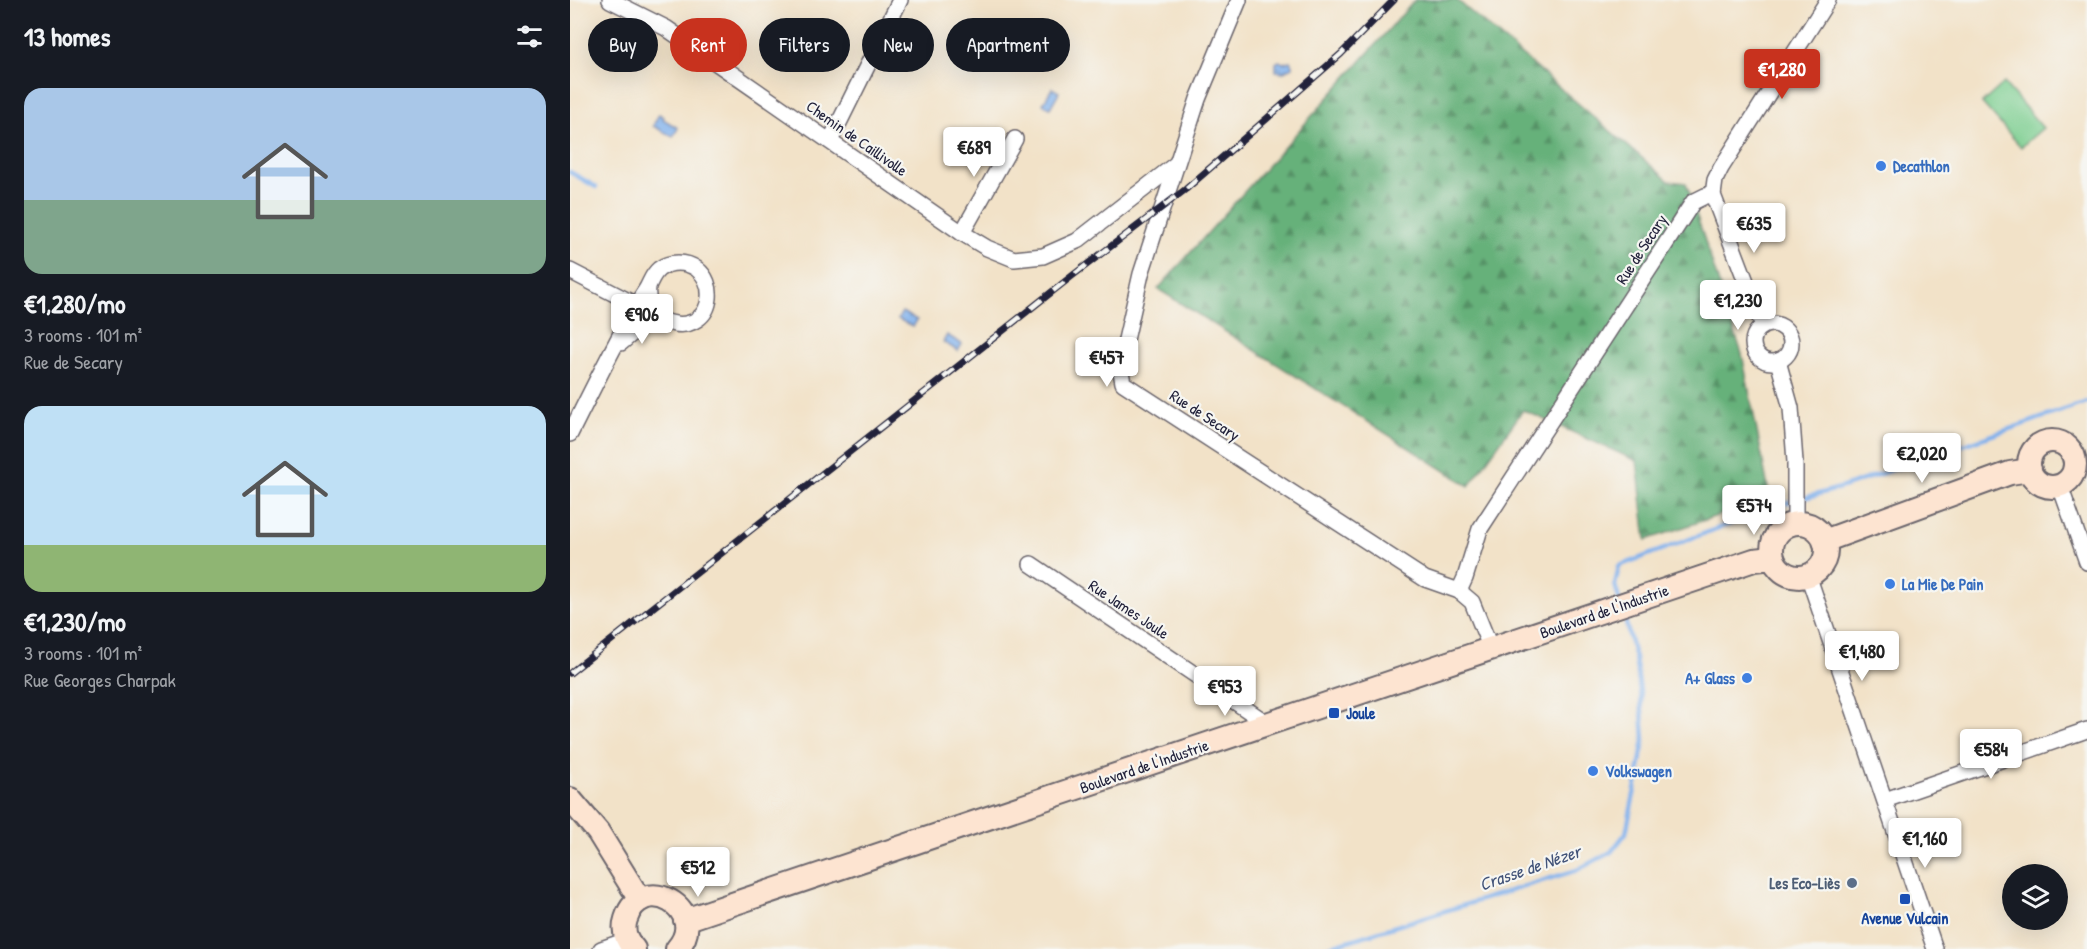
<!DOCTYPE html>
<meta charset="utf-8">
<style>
body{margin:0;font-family:"Patrick Hand",sans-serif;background:#20242c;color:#f1f3f6;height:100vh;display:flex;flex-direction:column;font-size:22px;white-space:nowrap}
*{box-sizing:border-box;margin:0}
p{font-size:20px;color:#9ea1a6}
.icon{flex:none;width:33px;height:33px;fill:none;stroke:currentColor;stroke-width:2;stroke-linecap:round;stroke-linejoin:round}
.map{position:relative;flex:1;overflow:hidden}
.panel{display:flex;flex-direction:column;background:#171b24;width:570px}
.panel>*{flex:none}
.guide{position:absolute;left:18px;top:18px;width:570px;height:54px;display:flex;gap:12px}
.buttons{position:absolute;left:1432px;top:864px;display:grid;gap:12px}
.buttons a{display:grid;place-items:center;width:66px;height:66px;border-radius:50%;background:#171b24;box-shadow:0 6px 24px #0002;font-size:30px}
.price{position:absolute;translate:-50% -51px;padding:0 14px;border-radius:6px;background:#fff;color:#222;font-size:20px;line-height:39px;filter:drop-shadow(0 2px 3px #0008)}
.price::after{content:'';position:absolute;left:50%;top:36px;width:18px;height:14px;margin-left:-9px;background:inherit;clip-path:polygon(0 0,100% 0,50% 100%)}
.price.on{background:#c8321e;color:#fff}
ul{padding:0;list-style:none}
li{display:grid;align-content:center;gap:12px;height:318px;padding:0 24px}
li span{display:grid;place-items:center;height:186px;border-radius:18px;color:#555}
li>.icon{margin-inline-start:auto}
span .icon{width:108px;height:108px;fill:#fffc;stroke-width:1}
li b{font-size:26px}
h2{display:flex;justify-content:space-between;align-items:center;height:72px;padding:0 24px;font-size:26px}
.chip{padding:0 21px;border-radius:27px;background:#171b24;box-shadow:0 6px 24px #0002;font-size:21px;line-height:54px}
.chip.on{background:#c8321e;color:#fff}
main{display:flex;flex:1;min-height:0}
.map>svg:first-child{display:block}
.forest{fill:url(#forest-firs);stroke:#446a5a;stroke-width:1.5}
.garden{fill:#7dce90;stroke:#507866;stroke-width:1.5}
.water{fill:url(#water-ripples);stroke:#526a94;stroke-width:1.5}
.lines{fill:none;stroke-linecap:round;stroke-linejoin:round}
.stream{stroke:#81b1ec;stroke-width:4.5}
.street-casing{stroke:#6b656c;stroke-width:18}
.secondary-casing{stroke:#6b656c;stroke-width:26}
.street{stroke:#fff;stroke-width:15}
.secondary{stroke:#fde4d1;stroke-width:22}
.rail-casing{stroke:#22223b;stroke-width:7}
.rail{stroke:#f6f6f2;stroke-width:4.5;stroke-dasharray:14;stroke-linecap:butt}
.shop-dot{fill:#3f7fe0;stroke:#f6f6f2;stroke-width:2}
.transit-dot{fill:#1a4fb4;stroke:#f6f6f2;stroke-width:2}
.service-dot{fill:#5c6f8a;stroke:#f6f6f2;stroke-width:2}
.labels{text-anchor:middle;stroke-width:4.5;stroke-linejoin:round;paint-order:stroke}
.street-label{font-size:16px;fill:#22223b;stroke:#f6f6f2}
.shop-label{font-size:16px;font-weight:bold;fill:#366cbe;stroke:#f6f6f2;text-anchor:start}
.transit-label{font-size:16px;font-weight:bold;fill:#164399;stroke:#f6f6f2;text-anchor:start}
.service-label{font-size:16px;font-weight:bold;fill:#4e5e75;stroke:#f6f6f2;text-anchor:end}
.water-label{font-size:18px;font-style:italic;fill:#435479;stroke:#f6f6f2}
</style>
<main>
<section class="panel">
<h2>13 homes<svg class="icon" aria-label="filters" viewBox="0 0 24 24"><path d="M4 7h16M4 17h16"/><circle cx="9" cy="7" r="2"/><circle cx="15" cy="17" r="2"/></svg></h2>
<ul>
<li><span style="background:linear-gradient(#a9c7e8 60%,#7fa58c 0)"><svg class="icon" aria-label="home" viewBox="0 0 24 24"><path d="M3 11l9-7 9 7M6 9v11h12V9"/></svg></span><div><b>€1,280/mo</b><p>3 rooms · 101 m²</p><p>Rue de Secary</p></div></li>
<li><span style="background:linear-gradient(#bfe0f5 75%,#8fb573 0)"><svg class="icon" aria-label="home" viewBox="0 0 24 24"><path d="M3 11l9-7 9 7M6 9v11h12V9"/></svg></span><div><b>€1,230/mo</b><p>3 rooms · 101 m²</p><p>Rue Georges Charpak</p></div></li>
</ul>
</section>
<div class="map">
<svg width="1517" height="949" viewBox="0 0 1517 949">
<defs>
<pattern id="forest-firs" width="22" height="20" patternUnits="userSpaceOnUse" patternTransform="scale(1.5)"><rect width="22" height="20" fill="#66b17a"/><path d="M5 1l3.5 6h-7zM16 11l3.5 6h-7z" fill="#549065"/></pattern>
<pattern id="water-ripples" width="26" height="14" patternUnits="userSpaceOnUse" patternTransform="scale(1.5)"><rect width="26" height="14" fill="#81b1ec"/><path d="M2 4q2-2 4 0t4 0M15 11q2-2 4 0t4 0" fill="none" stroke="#6990c0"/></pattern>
</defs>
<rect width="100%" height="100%" fill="#f6f6f2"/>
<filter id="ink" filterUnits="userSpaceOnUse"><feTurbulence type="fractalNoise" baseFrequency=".0167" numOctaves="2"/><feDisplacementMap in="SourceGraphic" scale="12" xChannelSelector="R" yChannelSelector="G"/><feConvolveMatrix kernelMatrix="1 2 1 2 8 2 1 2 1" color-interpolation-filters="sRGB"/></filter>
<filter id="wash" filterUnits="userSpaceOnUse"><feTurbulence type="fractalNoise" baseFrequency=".008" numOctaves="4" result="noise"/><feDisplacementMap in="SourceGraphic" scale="24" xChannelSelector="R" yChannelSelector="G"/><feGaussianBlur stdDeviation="1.35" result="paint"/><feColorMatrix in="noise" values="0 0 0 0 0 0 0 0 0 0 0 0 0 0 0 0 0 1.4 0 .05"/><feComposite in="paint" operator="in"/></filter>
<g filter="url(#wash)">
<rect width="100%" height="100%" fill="#f2e2c8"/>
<polygon class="forest" points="845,0 887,0 1099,181 1116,183 1172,354 1200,498 1076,540 1067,461 953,410 899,486 588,289"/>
<polygon class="garden" points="1434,83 1473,128 1451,147 1412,103"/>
<g class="water">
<polygon points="709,61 713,63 720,61 723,67 714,72 706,71 706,63"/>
<polygon points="482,88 489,92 480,108 473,104"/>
<polygon points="89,114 94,117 93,119 108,128 103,137 83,126"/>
<polygon points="332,312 347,320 343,327 328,319"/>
<polygon points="377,335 392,344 388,351 373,342"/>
</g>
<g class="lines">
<g class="stream">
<polyline points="0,172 26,187"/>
<polyline points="1049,599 1045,585 1049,566 1209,505 1270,488 1517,402"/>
<polyline points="752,949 1007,870 1041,852 1056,833 1067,780 1074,740 1071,698 1065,658 1053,612"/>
</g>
</g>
</g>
<g filter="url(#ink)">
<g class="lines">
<defs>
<g id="street">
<polyline points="40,0 96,28 392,233 417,248 444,259 473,256 507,241 606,164"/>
<polyline points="669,0 628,99 571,274 550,366 553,383 855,579 889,591"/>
<polyline points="260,141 330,0"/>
<polyline points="392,233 445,139"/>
<polyline points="0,271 66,305"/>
<circle cx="1202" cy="343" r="19"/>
<polyline points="1193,326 1143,195 1145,180 1151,168 1258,0"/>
<polyline points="51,343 72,325 93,321"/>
<polyline points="1208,361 1221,408 1225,462 1225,523"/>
<path d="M0 434C21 392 42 349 65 308 68 301 73 295 77 288 81 281 82 275 89 269 100 261 116 261 127 269 136 276 140 287 139 298 135 338 73 331 78 287"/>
<polyline points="1490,486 1517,562"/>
<polyline points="461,564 698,724"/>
<polyline points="1238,575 1365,949"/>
<polyline points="921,649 902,602 889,591 895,578 910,529 1123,202 1135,196 1143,195"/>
<polyline points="1315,800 1517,730"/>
<polyline points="31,949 57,940"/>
</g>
<g id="secondary">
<circle cx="1482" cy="464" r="23"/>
<circle cx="1229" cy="550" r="27"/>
<polyline points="1254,541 1440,473 1460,470"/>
<polyline points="0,799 28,832 70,900"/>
<polyline points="115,920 1184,560 1203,558"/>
<path d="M64 949C56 940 52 931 56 919 72 870 141 910 107 949"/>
</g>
</defs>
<use href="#street" class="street-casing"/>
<use href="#secondary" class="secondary-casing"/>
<use href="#street" class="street"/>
<use href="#secondary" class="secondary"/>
<defs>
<polyline id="rail" points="0,673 502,276 616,189 771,54 824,0"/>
</defs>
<use href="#rail" class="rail-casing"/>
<use href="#rail" class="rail"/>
</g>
</g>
<g class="shop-dot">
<circle cx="1311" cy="166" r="6"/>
<circle cx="1320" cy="584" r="6"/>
<circle cx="1177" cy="678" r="6"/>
<circle cx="1023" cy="771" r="6"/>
</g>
<g class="transit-dot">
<rect x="758" y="707" width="12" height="12" rx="3"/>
<rect x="1329" y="893" width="12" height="12" rx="3"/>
</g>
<circle class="service-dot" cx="1282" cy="883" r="6"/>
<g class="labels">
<g class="street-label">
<text transform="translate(287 138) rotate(35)" y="6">Chemin de Caillivolle</text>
<text transform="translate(1071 249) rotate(-57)" y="6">Rue de Secary</text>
<text transform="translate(635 415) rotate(33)" y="6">Rue de Secary</text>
<text transform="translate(559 609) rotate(34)" y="6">Rue James Joule</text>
<text transform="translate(1034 611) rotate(-19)" y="6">Boulevard de l'Industrie</text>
<text transform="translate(574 766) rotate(-19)" y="6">Boulevard de l'Industrie</text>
</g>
<g class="shop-label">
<text x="1323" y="172">Decathlon</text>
<text x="1332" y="590">La Mie De Pain</text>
<text x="1165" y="684" text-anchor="end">A+ Glass</text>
<text x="1035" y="777">Volkswagen</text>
</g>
<g class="transit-label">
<text x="776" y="719">Joule</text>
<text x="1335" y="924" text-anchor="middle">Avenue Vulcain</text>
</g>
<g class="service-label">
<text x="1270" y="889">Les Eco-Liès</text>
</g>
<g class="water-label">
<text transform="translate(960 868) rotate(-19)" y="6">Crasse de Nézer</text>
</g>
</g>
</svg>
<div class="buttons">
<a><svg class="icon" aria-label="layers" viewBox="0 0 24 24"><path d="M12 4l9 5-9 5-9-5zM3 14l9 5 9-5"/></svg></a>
</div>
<b class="price on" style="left:1212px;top:100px">€1,280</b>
<b class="price" style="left:404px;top:178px">€689</b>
<b class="price" style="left:1184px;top:254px">€635</b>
<b class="price" style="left:1168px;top:331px">€1,230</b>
<b class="price" style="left:72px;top:345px">€906</b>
<b class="price" style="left:537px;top:388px">€457</b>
<b class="price" style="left:1352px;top:484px">€2,020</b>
<b class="price" style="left:1184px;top:536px">€574</b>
<b class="price" style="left:1292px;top:682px">€1,480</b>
<b class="price" style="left:655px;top:717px">€953</b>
<b class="price" style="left:1421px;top:780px">€584</b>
<b class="price" style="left:1355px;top:869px">€1,160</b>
<b class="price" style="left:128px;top:898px">€512</b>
<div class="guide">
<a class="chip">Buy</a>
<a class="chip on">Rent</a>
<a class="chip">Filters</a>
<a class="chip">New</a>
<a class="chip">Apartment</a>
</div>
</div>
</main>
